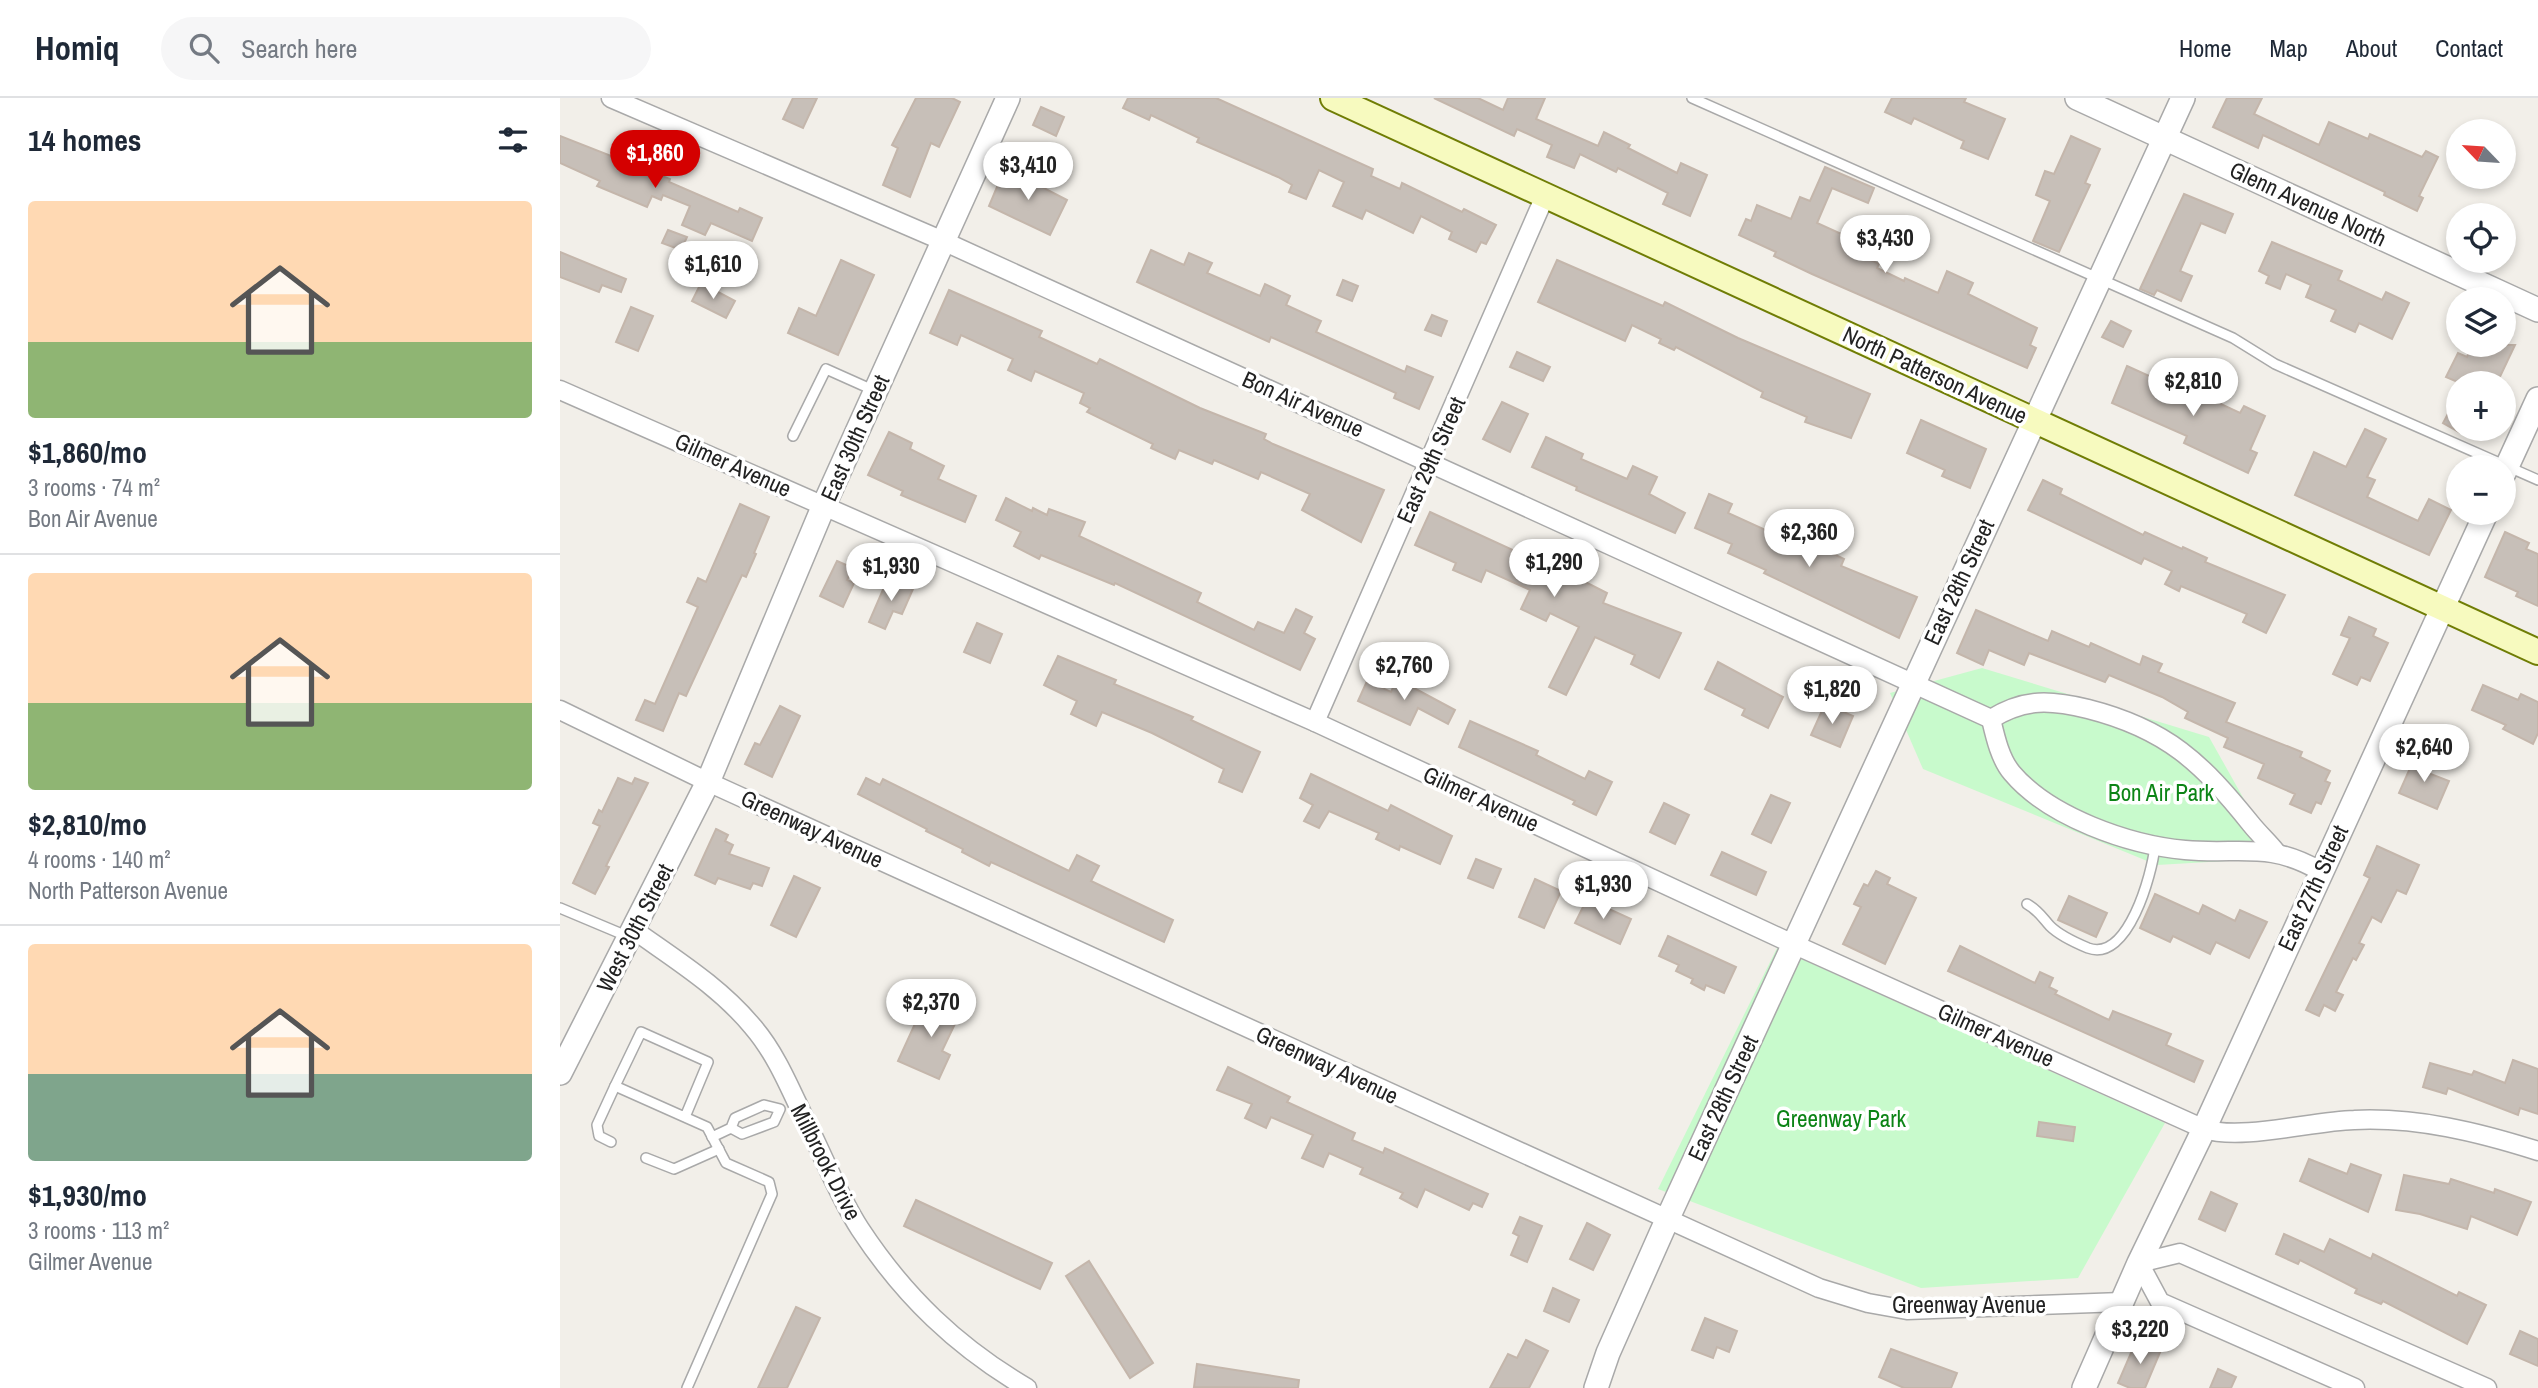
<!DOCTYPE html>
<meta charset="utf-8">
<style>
body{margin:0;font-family:"Archivo Narrow",sans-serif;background:#f6f6f7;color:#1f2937;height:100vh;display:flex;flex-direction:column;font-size:26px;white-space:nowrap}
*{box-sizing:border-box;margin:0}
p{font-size:23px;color:#747a83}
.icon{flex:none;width:38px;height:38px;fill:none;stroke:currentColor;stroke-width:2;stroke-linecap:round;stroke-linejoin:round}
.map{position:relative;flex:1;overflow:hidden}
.details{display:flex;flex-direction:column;background:#fff;width:560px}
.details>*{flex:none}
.needle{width:46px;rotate:295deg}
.fabs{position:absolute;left:1886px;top:21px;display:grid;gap:14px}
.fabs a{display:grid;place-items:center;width:70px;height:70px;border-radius:50%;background:#fff;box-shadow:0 4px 10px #0003;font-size:35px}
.price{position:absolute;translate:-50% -60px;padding:0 16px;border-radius:24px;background:#fff;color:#222;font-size:23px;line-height:46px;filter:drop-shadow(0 2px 4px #0008)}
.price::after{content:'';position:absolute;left:50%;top:42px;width:21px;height:16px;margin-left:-10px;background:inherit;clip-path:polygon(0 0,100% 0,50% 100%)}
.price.current{background:#d40000;color:#fff}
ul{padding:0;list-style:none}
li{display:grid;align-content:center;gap:14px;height:371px;padding:0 28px}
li+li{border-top:2px solid #e0e1e3}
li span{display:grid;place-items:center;height:217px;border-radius:7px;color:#555}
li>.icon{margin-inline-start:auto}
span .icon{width:126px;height:126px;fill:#fffc;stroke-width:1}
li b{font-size:30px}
h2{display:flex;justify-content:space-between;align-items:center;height:84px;padding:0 28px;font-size:30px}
header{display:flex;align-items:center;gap:42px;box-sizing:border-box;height:98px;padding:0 35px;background:#fff;border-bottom:2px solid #e0e1e3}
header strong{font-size:33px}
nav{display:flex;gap:38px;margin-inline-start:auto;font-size:24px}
.search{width:490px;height:63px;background:#f6f6f7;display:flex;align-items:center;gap:18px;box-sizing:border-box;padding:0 24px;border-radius:38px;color:#747a83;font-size:26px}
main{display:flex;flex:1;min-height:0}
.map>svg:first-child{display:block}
.park{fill:#c8facc}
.building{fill:#c7bfb8;stroke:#c4b6ab;stroke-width:2}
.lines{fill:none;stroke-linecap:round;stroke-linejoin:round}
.service-casing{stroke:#a9a9a9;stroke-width:12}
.minor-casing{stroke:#a9a9a9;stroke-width:21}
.tertiary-casing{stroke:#a9a9a9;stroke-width:26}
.secondary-casing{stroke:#707d05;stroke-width:28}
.service{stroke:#fff;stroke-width:9}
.minor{stroke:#fff;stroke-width:18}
.tertiary{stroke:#fff;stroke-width:23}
.secondary{stroke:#f7fabf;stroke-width:24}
.labels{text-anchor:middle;stroke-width:7;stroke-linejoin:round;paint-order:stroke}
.street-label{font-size:23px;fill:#222;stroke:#fff}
.park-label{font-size:23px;fill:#0c8416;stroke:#fff}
</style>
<header>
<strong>Homiq</strong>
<div class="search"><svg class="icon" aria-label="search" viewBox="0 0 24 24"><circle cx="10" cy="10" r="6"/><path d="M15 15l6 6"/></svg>Search here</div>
<nav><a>Home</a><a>Map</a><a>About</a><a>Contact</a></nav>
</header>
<main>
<section class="details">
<h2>14 homes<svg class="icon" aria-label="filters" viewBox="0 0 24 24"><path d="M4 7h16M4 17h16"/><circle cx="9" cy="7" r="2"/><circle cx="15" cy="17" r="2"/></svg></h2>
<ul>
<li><span style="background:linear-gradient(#ffd9b3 65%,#8fb573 0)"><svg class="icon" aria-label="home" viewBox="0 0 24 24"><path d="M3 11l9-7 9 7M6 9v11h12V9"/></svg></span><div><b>$1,860/mo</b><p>3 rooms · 74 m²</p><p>Bon Air Avenue</p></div></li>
<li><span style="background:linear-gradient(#ffd9b3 60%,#8fb573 0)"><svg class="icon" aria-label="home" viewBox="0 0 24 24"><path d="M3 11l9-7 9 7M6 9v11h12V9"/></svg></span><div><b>$2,810/mo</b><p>4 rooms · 140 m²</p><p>North Patterson Avenue</p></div></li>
<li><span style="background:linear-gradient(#ffd9b3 60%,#7fa58c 0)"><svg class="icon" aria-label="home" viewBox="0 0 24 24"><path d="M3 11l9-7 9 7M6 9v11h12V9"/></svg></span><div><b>$1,930/mo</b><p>3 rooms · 113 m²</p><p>Gilmer Avenue</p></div></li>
</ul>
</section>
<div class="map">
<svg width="1978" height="1290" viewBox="0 0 1978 1290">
<rect width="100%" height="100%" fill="#f2efe9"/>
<g class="park">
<polygon points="1422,570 1649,639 1717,760 1597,767 1363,671 1330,595"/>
<polygon points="1217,850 1605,1025 1518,1180 1361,1190 1098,1091"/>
</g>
<g class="building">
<polygon points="233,0 257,0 243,30 223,21"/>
<polygon points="356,0 392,0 400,4 379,49 371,45 350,99 323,87 338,50 332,47"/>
<polygon points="568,0 656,0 813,71 811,78 840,91 842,85 902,114 904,111 936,127 926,146 921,144 916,154 889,141 892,134 861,118 853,135 806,112 802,121 773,108 784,84 759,72 746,101 729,94 732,87 718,79 637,44 639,40 591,17 589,22 563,10"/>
<polygon points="874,0 918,0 943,12 948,0 985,0 976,21 1038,48 1044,34 1070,47 1068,50 1117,75 1121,65 1147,77 1130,118 1103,106 1108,95 1058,70 1056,74 1020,56 1014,70 987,59 992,47 957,31 954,38"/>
<polygon points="1332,0 1406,0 1404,4 1445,21 1428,61 1401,50 1404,43 1354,20 1351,26 1325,14"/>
<polygon points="1667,0 1702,0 1694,16 1759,47 1769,24 1808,41 1810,36 1862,59 1866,53 1878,59 1859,98 1863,100 1857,113 1824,97 1825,94 1703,37 1698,50 1653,29"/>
<polygon points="481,9 504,19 496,38 473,27"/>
<polygon points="0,38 110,81 109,84 178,114 180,110 202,120 192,143 151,125 145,137 122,127 130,108 103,97 101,102 92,98 87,109 37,88 40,83 0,65"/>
<polygon points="1511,38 1540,51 1525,85 1530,87 1499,154 1473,143 1490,103 1476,97 1485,73 1494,76"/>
<polygon points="1265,69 1314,90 1308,105 1272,90 1257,125 1299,144 1294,154 1319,166 1317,170 1344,183 1345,180 1378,195 1387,173 1413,185 1408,196 1477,230 1470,247 1476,250 1467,270 1252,176 1214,158 1216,154 1179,137 1186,121 1191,123 1197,107 1231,121 1240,99 1250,103"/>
<polygon points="445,70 507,102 490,137 429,108"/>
<polygon points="1624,96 1673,116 1665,135 1641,125 1620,173 1632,178 1621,203 1597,192 1594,197 1580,191"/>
<polygon points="108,132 127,139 121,152 102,145"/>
<polygon points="1712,144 1782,173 1778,182 1822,202 1826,194 1849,205 1832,241 1799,225 1795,234 1771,223 1776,212 1746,199 1751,187 1726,176 1720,191 1706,185 1709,178 1699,173"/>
<polygon points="591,152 624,167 629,155 652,165 647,175 700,198 705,186 730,198 726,207 761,223 756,234 845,274 847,268 873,279 859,311 834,300 836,295 747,255 711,239 709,244 577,184"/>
<polygon points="0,154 66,181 61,194 42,187 39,194 0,179"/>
<polygon points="281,162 314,177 278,257 228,235 239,210 256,218"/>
<polygon points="997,162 1103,208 1105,204 1178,240 1310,296 1291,340 1245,324 1247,319 1201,299 1203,294 1116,249 1114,252 1099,245 1101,241 1072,227 1065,243 978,204"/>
<polygon points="783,182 798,188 792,203 777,197"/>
<polygon points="141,185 175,203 166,220 132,203"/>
<polygon points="389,192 482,233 479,239 537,266 540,261 640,310 706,336 704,341 713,346 824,392 801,444 742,412 750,396 701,374 698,381 654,362 652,366 619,352 615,361 591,350 593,346 527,314 530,310 520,305 524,295 475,273 471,283 448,272 453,261 401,237 397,247 370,235"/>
<polygon points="71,209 93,218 78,253 56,244"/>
<polygon points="872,217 887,223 881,238 865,232"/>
<polygon points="1551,223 1571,233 1563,249 1542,239"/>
<polygon points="1912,247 1955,247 1937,285 1900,285 1886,279 1898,255 1907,259"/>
<polygon points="957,254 990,269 983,283 950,269"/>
<polygon points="1567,268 1644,303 1646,299 1680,315 1684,308 1705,318 1690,352 1697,355 1688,375 1624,345 1627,338 1552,305"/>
<polygon points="1899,295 1899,334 1883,325"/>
<polygon points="942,304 968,316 950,354 923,341"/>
<polygon points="1361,322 1426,351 1410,390 1382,378 1385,372 1347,355"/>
<polygon points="1805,331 1826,341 1807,379 1815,382 1807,399 1858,423 1869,401 1891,412 1869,457 1735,397 1754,354 1786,369"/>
<polygon points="329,334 352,345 350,351 384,368 378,381 416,398 405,424 341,397 343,393 308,377"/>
<polygon points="986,339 1023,356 1021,361 1067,381 1073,368 1097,379 1089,396 1125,415 1115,435 1016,392 1017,389 972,369"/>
<polygon points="1483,382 1502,391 1500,396 1583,437 1585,434 1622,451 1623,449 1647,460 1645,464 1725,497 1706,535 1683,524 1687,516 1621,488 1619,493 1605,486 1612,473 1584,460 1581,466 1468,412"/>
<polygon points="1149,396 1172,406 1168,415 1221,439 1223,434 1261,450 1284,461 1281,468 1357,499 1339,540 1204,475 1206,472 1168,455 1172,446 1135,430"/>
<polygon points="446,400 472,413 473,410 487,417 489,411 525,424 519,438 641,495 637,504 694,532 698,524 724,535 736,511 752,519 744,535 755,541 740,572 555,485 554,487 481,457 479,461 454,448 461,434 436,422"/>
<polygon points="180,406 209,419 194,455 196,456 186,479 182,477 126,598 119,595 103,633 76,622 85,602 95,606 138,509 127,504 138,480 146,484"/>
<polygon points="870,414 983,466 984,463 1047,495 1043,505 1121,535 1099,580 1071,566 1075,557 1035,539 1006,597 989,589 1019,529 990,515 986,523 961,511 970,492 926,472 921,484 893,472 896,465 855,447"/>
<polygon points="1945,434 1969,445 1966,451 1978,456 1978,508 1956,498 1958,494 1925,479"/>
<polygon points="277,463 293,470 287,482 294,485 283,509 260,498"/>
<polygon points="328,480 353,491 342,516 333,513 325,531 309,524"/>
<polygon points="1416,512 1488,543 1492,533 1529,549 1531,545 1580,567 1583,558 1602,566 1598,574 1675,605 1666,624 1742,654 1740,659 1770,673 1765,683 1770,685 1761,706 1756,704 1751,715 1730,706 1735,696 1698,680 1704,666 1664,649 1668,640 1625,620 1628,614 1602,599 1549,577 1545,584 1469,555 1464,567 1429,552 1423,567 1397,555"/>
<polygon points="1789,519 1816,531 1813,538 1828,545 1810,583 1801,579 1797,587 1773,576 1790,540 1781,537"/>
<polygon points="417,525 442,536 430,565 404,554"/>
<polygon points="498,558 556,582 554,586 633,619 631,622 700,654 682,694 659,684 664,671 592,635 542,614 536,628 511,616 517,603 484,587"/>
<polygon points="1158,564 1223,599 1208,630 1182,617 1185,611 1145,591"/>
<polygon points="837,581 895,612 888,626 858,610 850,627 798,603 807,583 831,594"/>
<polygon points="1923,587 1958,602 1961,596 1978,604 1978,635 1973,646 1943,631 1946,627 1912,612"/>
<polygon points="1265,606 1293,618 1280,649 1251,637"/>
<polygon points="220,608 240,618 212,679 185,666 195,645 200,647"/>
<polygon points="910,623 978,653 976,657 1025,681 1029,673 1052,684 1036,717 1013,706 1015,703 899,649"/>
<polygon points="1855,659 1872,666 1868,675 1889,683 1877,711 1839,695"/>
<polygon points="751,676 828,713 831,707 892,738 880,766 840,748 839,752 816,741 819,735 769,713 759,730 744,723 753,707 740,700"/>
<polygon points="58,680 72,686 75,680 88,685 46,768 49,769 35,796 13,785 40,728 33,725 39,712 42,714"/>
<polygon points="306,680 320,687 323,681 509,773 517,757 539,768 531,783 613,822 604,844 431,764 429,768 402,754 403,751 366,733 367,731 298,696"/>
<polygon points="1211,697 1230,705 1211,745 1192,736"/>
<polygon points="1104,705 1129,717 1115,746 1090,734"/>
<polygon points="156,731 168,737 165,743 173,747 169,756 209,770 202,788 193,785 190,791 158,780 155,786 135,777"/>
<polygon points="1817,748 1859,767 1846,796 1837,792 1821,824 1812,819 1799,845 1804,847 1796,862 1793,860 1776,894 1783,897 1775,913 1764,907 1759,918 1746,912 1810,780 1804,777"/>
<polygon points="1162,754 1206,774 1196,797 1151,777"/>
<polygon points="916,761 941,771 933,790 908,780"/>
<polygon points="1316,773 1330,780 1327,786 1356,800 1325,866 1283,846 1301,809 1294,806 1304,786 1308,788"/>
<polygon points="234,778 260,790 236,839 211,827"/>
<polygon points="975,781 1001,793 984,830 959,819"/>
<polygon points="1595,796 1639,816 1643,807 1675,823 1680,812 1707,824 1689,860 1656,844 1650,856 1613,838 1610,844 1580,830"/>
<polygon points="1509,798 1547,815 1536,839 1498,822"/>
<polygon points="1027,801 1071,821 1060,846 1015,825"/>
<polygon points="1108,838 1176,869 1164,895 1146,887 1144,892 1131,885 1133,881 1116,873 1119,867 1099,858"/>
<polygon points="1400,848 1475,885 1480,874 1493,880 1489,889 1497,893 1495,896 1549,922 1553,913 1611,936 1606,947 1643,963 1634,984 1388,873"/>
<polygon points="378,898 403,909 382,953 390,957 379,981 338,963 359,917 367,921"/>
<polygon points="1953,962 1978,971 1978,1016 1960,1010 1958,1017 1888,990 1886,996 1863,989 1870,965 1912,977 1914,973 1945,985"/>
<polygon points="668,969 730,999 727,1004 795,1035 792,1042 823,1055 825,1050 928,1096 922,1109 913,1105 909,1112 865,1091 857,1109 840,1100 843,1095 800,1076 803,1070 769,1055 763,1069 742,1060 753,1037 711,1019 706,1030 685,1020 692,1006 657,992"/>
<polygon points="1479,1024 1515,1029 1513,1043 1477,1038"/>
<polygon points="1749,1061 1787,1076 1791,1066 1821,1077 1808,1114 1740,1083"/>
<polygon points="1844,1077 1889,1086 1891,1081 1934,1095 1935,1091 1971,1104 1957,1137 1911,1118 1907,1131 1860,1116 1836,1112"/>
<polygon points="1651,1094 1677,1106 1665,1133 1639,1121"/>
<polygon points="356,1102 492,1165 480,1191 344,1128"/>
<polygon points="960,1119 982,1128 967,1164 951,1157 959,1138 953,1135"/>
<polygon points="1027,1125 1050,1137 1033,1172 1010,1161"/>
<polygon points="1724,1136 1764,1154 1770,1141 1811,1161 1813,1156 1897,1198 1899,1194 1926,1207 1907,1246 1823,1203 1821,1206 1795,1195 1797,1191 1740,1162 1738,1166 1716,1156"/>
<polygon points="529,1163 593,1265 570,1280 506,1178"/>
<polygon points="993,1190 1019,1202 1009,1224 984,1213"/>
<polygon points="236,1209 260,1220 227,1290 198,1290"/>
<polygon points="1145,1220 1177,1233 1169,1254 1157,1249 1153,1260 1132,1252"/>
<polygon points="1960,1233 1978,1241 1978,1268 1950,1256"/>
<polygon points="1577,1241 1601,1252 1585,1290 1570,1290 1558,1285"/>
<polygon points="966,1242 988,1253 969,1290 930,1290 948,1256 957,1260"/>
<polygon points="1331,1251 1397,1275 1391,1290 1344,1290 1319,1279"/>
<polygon points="637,1266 739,1282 738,1290 634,1289"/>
<polygon points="1658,1271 1676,1279 1671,1290 1650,1290"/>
</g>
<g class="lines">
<defs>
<g id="service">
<polyline points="1132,0 1673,240 1715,266 1978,382"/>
<polyline points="233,338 266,271 313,292"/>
<path d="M1467 806C1478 812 1482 819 1490 828 1499 837 1516 845 1528 850 1568 865 1592 776 1595 748"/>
<polyline points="0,810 69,839"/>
<polyline points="125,1019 148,964 81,934 55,988 147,1029 166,1065 209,1084 212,1096 127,1290"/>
<polyline points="152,1039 171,1030 175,1020 204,1007 220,1011 214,1024 182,1036 171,1030"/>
<polyline points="51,1044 39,1038 37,1027 55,988"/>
<polyline points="86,1060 114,1071 159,1051"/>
</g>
<g id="minor">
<polyline points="51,0 383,143 1431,621"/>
<path d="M0 292 755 624 1233 846 1644 1031C1682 1043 1752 1023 1794 1022 1857 1019 1918 1034 1978 1053"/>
<polyline points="0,612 148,684 1259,1190 1308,1205 1347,1212 1562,1204"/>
<path d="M1431 621C1435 638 1440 661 1452 675 1489 719 1569 747 1625 752 1680 757 1708 743 1760 773"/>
<path d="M1431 621C1465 600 1491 602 1528 611 1607 631 1642 665 1691 726 1699 736 1708 744 1716 754"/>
<polyline points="755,624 985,98"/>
<path d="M74 832C116 862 160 889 193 929 219 959 234 1001 252 1036 267 1067 281 1102 300 1131 344 1198 397 1249 467 1290"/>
<polyline points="1795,1290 1600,1204 1579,1165 1620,1155 1927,1290"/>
</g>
<g id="tertiary">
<polyline points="1517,0 1978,212"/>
<polyline points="1944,375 1978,301"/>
<polyline points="0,975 148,684 264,407 448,0"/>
<polyline points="1036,1290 1048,1255 1107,1122 1623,0"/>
<polyline points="1524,1290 1579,1165 1644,1031 1926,415"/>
</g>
<polyline id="secondary" points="773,0 1978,554"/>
</defs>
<use href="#service" class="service-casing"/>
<use href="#minor" class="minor-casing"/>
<use href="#tertiary" class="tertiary-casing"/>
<use href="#secondary" class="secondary-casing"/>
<use href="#service" class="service"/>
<use href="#minor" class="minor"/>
<use href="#tertiary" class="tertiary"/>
<use href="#secondary" class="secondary"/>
</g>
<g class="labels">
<g class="street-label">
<text transform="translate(1748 106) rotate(25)" y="8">Glenn Avenue North</text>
<text transform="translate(1375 277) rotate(25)" y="8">North Patterson Avenue</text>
<text transform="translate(743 306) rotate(24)" y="8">Bon Air Avenue</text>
<text transform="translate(295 340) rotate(-66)" y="8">East 30th Street</text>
<text transform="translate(871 362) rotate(-66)" y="8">East 29th Street</text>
<text transform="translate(173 367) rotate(24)" y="8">Gilmer Avenue</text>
<text transform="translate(1399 484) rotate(-65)" y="8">East 28th Street</text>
<text transform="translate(921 701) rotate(25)" y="8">Gilmer Avenue</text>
<text transform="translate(252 731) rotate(25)" y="8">Greenway Avenue</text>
<text transform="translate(1753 790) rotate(-65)" y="8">East 27th Street</text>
<text transform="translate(75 830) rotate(-63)" y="8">West 30th Street</text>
<text transform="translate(1436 937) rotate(24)" y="8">Gilmer Avenue</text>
<text transform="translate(767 967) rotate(25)" y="8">Greenway Avenue</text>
<text transform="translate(1163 1000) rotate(-65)" y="8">East 28th Street</text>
<text transform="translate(266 1064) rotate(63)" y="8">Millbrook Drive</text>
<text x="1409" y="1215">Greenway Avenue</text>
</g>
<g class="park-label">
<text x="1601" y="703">Bon Air Park</text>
<text x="1281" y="1029">Greenway Park</text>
</g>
</g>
</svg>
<div class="fabs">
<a><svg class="needle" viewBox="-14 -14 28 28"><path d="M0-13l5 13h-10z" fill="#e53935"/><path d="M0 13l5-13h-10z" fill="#747a83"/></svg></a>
<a><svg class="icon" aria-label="locate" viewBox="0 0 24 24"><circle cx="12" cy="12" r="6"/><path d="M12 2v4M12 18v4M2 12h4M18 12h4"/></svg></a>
<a><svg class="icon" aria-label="layers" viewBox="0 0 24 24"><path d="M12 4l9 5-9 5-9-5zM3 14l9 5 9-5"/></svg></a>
<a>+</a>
<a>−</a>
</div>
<b class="price current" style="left:95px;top:92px">$1,860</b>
<b class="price" style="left:468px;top:104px">$3,410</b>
<b class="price" style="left:1325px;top:177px">$3,430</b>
<b class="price" style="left:153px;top:203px">$1,610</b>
<b class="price" style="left:1633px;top:320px">$2,810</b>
<b class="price" style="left:1249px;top:471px">$2,360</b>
<b class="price" style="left:994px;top:501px">$1,290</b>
<b class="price" style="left:331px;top:505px">$1,930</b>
<b class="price" style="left:844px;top:604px">$2,760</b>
<b class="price" style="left:1272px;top:628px">$1,820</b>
<b class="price" style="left:1864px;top:686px">$2,640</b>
<b class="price" style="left:1043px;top:823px">$1,930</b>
<b class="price" style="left:371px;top:941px">$2,370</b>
<b class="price" style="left:1580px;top:1268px">$3,220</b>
</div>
</main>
